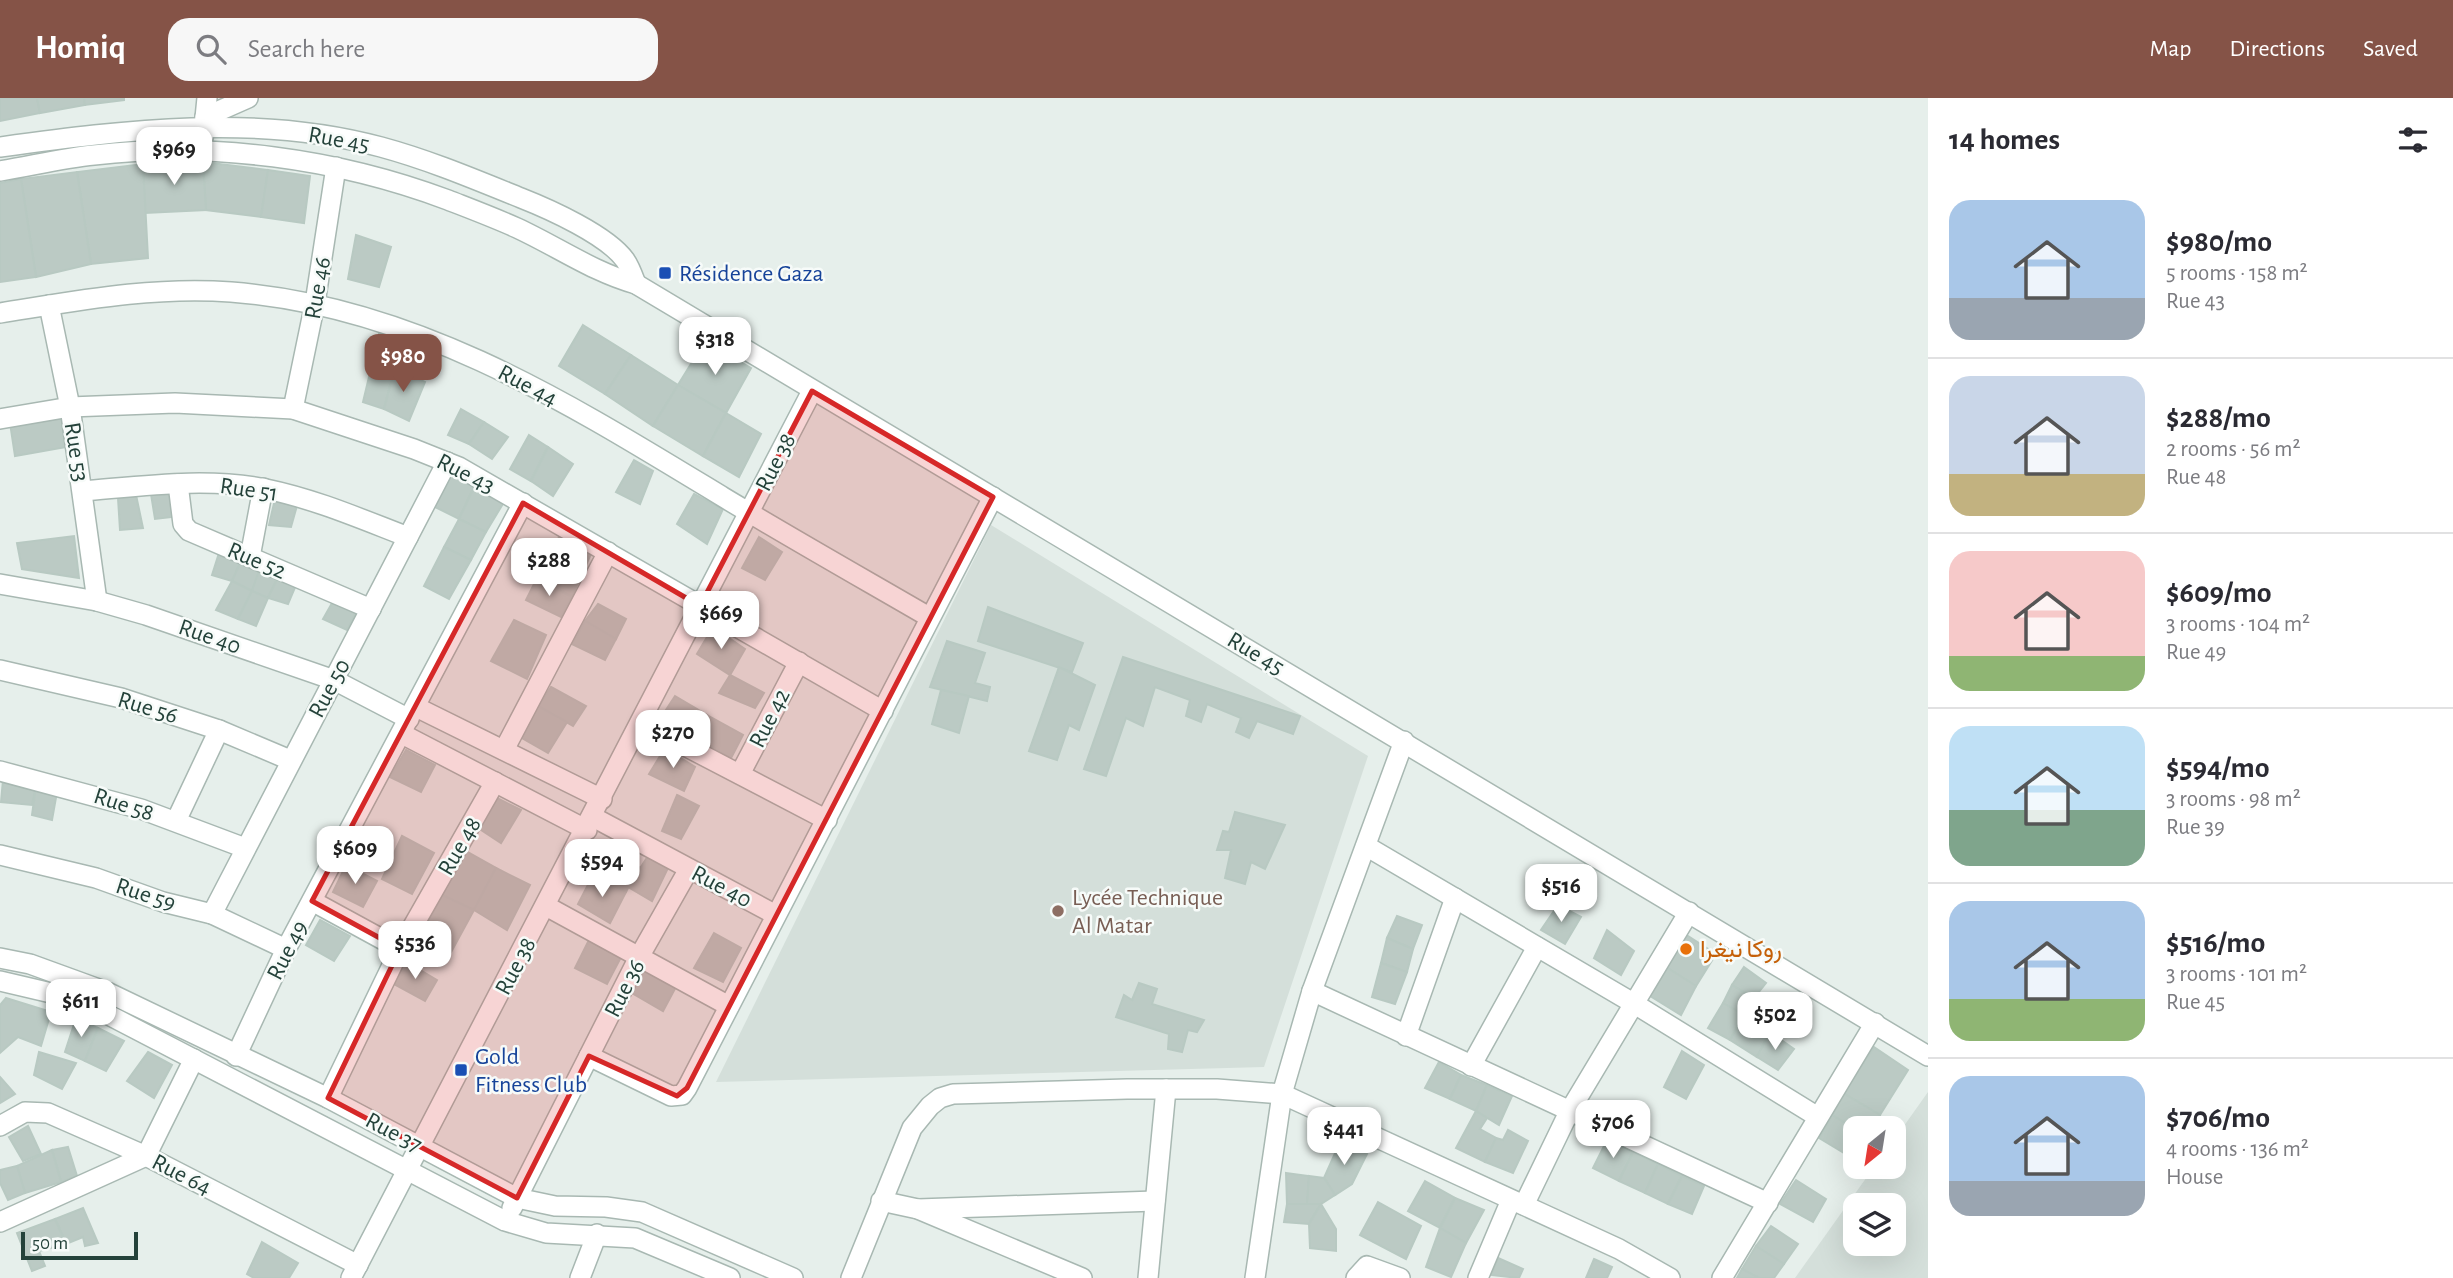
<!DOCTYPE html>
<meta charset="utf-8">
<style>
body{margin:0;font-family:"Alegreya Sans",Vazirmatn,sans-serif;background:#f7f7f7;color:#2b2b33;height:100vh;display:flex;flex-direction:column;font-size:26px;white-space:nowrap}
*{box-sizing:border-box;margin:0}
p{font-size:23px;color:#7c7c81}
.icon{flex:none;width:38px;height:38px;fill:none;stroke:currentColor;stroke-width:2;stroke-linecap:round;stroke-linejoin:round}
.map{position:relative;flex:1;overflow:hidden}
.details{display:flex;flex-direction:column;background:#fff;width:525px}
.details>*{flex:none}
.needle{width:46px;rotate:210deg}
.fabs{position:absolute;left:1843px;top:1018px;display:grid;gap:14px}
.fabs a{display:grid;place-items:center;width:63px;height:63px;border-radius:14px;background:#fff;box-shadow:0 7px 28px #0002;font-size:35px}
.scale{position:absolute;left:21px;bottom:18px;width:117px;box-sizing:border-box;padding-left:7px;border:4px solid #24423a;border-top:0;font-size:19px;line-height:24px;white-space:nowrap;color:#24423a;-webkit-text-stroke:5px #f7fbf9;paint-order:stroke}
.price{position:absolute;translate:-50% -60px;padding:0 16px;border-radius:14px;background:#fff;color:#222;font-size:23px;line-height:46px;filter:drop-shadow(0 2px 4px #0008)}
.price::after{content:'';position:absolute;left:50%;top:42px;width:21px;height:16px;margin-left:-10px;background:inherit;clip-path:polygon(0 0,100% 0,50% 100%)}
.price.on{background:#855347;color:#fff}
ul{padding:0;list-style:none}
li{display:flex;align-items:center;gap:21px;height:175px;padding:0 21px}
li+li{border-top:2px solid #e1e1e2}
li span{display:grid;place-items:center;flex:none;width:196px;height:140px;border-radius:21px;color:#555}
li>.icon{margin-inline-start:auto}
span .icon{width:84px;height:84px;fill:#fffc;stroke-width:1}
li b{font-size:30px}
h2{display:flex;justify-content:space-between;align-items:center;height:84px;padding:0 21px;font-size:30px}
header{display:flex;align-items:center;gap:42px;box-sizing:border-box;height:98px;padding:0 35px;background:#855347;color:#fff}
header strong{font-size:33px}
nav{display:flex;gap:38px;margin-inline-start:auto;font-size:24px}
.search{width:490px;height:63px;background:#f7f7f7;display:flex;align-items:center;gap:18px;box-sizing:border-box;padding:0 24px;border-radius:21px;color:#7c7c81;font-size:26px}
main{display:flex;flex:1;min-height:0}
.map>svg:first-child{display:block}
.built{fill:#d4dfda;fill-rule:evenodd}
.building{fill:#bbcac4;stroke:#b8c9c2;stroke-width:2}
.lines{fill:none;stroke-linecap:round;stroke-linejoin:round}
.minor-casing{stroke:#a8b8b2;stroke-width:22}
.minor{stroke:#fff;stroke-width:19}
.marked{fill:#d62828;fill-opacity:0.2;stroke:#d62828;stroke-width:5;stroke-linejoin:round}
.transit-dot{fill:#1a4fb4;stroke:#f7fbf9;stroke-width:2.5}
.education-dot{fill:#8d6e63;stroke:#f7fbf9;stroke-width:2.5}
.food-dot{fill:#e8710a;stroke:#f7fbf9;stroke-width:2.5}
.labels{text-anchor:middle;stroke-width:5;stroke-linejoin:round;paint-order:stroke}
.street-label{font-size:24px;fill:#24423a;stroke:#f7fbf9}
.transit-label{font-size:24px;fill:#164399;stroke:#f7fbf9;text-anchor:start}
.education-label{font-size:24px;fill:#785e54;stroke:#f7fbf9;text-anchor:start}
.food-label{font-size:24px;fill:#c56008;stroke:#f7fbf9;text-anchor:start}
</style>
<header>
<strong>Homiq</strong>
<div class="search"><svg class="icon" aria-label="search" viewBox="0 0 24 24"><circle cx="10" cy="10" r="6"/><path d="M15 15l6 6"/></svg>Search here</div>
<nav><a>Map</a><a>Directions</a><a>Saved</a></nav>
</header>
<main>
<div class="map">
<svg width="1928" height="1180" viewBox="0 0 1928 1180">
<rect width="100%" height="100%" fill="#e6efeb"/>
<g class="built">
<polygon points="991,427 1368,658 1264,969 716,984"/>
<path d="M1928 994V1180H1795L1874 1069H1894V1042ZM1855 1108H1894V1146H1855Z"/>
</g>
<g class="building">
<polygon points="0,0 37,0 40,15 0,23"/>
<polygon points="37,0 84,0 85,7 40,15"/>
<polygon points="84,0 124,0 124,2 85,7"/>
<polygon points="203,64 268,72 261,119 206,112"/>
<polygon points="203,64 206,112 145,115 143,66"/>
<polygon points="143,66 148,160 91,166 77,74"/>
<polygon points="268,72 310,78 304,125 261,119"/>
<polygon points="77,74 91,166 36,179 21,81"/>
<polygon points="21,81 36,179 0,184 0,85"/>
<polygon points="356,137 391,149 379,189 348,181"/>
<polygon points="583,227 631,257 605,296 559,268"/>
<polygon points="380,231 406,243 395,270 373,262"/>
<polygon points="705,243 751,270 726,315 678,287"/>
<polygon points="631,257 678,287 653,328 605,296"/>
<polygon points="373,262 395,270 384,311 363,304"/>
<polygon points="395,270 425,284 409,323 384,311"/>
<polygon points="678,287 726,315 703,358 653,328"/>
<polygon points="461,311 484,324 469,346 448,337"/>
<polygon points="726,315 761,336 739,379 703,358"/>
<polygon points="68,319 72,348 15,358 10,325"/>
<polygon points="484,324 508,339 492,361 469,346"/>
<polygon points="529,337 548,349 531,383 510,371"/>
<polygon points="548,349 573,366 553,398 531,383"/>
<polygon points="634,362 653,373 640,406 616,394"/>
<polygon points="451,376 475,387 459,421 431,407"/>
<polygon points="475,387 504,404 486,434 459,421"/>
<polygon points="171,389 181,418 155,421 150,390"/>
<polygon points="694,396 723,411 707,446 677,426"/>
<polygon points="136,397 143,430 120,432 118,400"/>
<polygon points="275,401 298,404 291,429 269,427"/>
<polygon points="459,421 486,434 471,462 444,449"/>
<polygon points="74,438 79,480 22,471 17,445"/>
<polygon points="560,438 591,456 580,480 545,459"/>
<polygon points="759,439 782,454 765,482 742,470"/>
<polygon points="444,449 471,462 449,501 424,488"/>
<polygon points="219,455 242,461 232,483 212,477"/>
<polygon points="545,459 580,480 572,499 537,480"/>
<polygon points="242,461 261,467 252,493 232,483"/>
<polygon points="261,467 280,475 268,500 252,493"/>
<polygon points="280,475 299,480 288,506 268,500"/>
<polygon points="537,480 572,499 561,519 526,502"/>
<polygon points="232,483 252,493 238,521 216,512"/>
<polygon points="252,493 268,500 256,528 238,521"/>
<polygon points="336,498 359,509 347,532 323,521"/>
<polygon points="598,506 626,521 616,541 585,523"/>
<polygon points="988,509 1083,545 1072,574 978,543"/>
<polygon points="514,522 546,537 527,581 491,563"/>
<polygon points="585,523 616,541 605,562 572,546"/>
<polygon points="713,529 745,551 730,577 697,556"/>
<polygon points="947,543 985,555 975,585 990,589 987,603 930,589"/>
<polygon points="1123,559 1300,618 1293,636 1257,623 1249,640 1236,634 1241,620 1207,606 1201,624 1186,618 1190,602 1155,589 1143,628 1126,620 1106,678 1084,671"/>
<polygon points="1059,569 1095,587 1079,632 1069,627 1057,662 1029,653"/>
<polygon points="730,577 764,595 755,610 719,595"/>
<polygon points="551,589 586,608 573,628 538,608"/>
<polygon points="941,592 969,598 959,635 932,626"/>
<polygon points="675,598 707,617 697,640 660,621"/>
<polygon points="538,608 567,624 548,655 522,640"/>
<polygon points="707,617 743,637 731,660 697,640"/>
<polygon points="665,650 695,669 684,693 649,676"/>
<polygon points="406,652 435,667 421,694 390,679"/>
<polygon points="3,682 36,688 32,707 1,704"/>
<polygon points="36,688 57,694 52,722 32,717"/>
<polygon points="677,697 699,708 681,741 662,733"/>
<polygon points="493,698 521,712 501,745 475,728"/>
<polygon points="1235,714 1285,727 1265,771 1251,764 1245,786 1225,780 1231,752 1217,752 1223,733 1229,734"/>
<polygon points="402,738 434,755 412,796 382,781"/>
<polygon points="607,749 639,769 626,794 593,777"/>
<polygon points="466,753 496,770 474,812 442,797"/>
<polygon points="648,758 668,770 652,803 628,789"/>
<polygon points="346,767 377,783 363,809 333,794"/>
<polygon points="496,770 530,787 507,832 474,812"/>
<polygon points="593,777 626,794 610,825 578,806"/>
<polygon points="442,797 474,812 449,858 419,841"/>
<polygon points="1558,807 1581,819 1565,846 1541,832"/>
<polygon points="1397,818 1422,827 1413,851 1387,840"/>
<polygon points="320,822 350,838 334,863 306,847"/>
<polygon points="1607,832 1634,853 1621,877 1594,860"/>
<polygon points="714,835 741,850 723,884 694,870"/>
<polygon points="1685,836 1716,856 1696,888 1666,869"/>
<polygon points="590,840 621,859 607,886 575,870"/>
<polygon points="1387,840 1413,851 1407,874 1381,865"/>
<polygon points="405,863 437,882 425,903 394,886"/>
<polygon points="1381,865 1407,874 1395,906 1372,899"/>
<polygon points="1666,869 1696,888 1681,917 1650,898"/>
<polygon points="1744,869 1766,885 1754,900 1732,887"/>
<polygon points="647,870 677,887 663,913 630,894"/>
<polygon points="1139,885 1157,891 1152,906 1204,922 1197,934 1188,932 1182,954 1168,951 1169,936 1116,919 1124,897 1132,902"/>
<polygon points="1732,887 1754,900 1744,917 1723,905"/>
<polygon points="6,900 51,914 41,948 18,939 0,955 0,907"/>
<polygon points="1723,905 1744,917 1730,942 1708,930"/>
<polygon points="1744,917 1770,934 1757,959 1730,942"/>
<polygon points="76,920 98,930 85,963 65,954"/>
<polygon points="98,930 124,943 106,973 85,963"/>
<polygon points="1770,934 1794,951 1778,972 1757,959"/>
<polygon points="1874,949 1908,972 1880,1017 1843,995"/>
<polygon points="1682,953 1704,967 1686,1001 1664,989"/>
<polygon points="39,954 76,965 62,991 34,977"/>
<polygon points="148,954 172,967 154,1000 127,983"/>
<polygon points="1439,964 1461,977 1450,1001 1425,990"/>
<polygon points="1461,977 1487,987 1476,1013 1450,1001"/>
<polygon points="0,979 15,996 0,1005"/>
<polygon points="1487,987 1512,998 1499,1027 1476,1013"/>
<polygon points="1843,995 1880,1017 1872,1031 1855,1031 1832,1017"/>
<polygon points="1476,1013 1487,1020 1480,1031 1496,1040 1485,1064 1456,1050"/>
<polygon points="1832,1017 1855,1031 1854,1061 1819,1040"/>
<polygon points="28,1028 41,1056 23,1063 9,1039"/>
<polygon points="1508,1032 1528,1043 1513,1075 1485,1064 1496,1040 1503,1042"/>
<polygon points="1341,1042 1367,1056 1352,1086 1335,1097 1324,1080"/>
<polygon points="1607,1042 1633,1054 1619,1083 1593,1070"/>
<polygon points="68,1049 77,1078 61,1084 52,1052"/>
<polygon points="52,1052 61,1084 25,1095 17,1068"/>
<polygon points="1633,1054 1658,1066 1645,1095 1619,1083"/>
<polygon points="1658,1066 1682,1078 1668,1106 1645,1095"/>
<polygon points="17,1068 25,1095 8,1102 0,1085 0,1072"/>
<polygon points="1286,1075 1309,1078 1307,1106 1287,1106"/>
<polygon points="1309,1078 1324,1080 1335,1097 1321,1106 1307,1106"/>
<polygon points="1682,1078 1704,1088 1692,1116 1668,1106"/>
<polygon points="1796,1082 1826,1101 1813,1124 1780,1106"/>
<polygon points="1425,1083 1455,1100 1440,1130 1408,1113"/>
<polygon points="1455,1100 1484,1112 1466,1145 1440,1130"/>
<polygon points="1378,1104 1421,1128 1406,1161 1360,1137"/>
<polygon points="1287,1106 1321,1106 1309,1126 1284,1124"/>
<polygon points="1321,1106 1336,1131 1336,1153 1310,1150 1309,1126"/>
<polygon points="83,1110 98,1145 85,1148 83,1139 66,1146 55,1121"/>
<polygon points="55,1121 66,1146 39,1153 45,1168 32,1173 17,1135"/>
<polygon points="1771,1128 1798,1146 1784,1166 1756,1148"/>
<polygon points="1440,1130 1466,1145 1451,1179 1426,1169"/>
<polygon points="262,1144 298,1165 289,1180 254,1180 247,1176"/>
<polygon points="1756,1148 1784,1166 1774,1180 1759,1180 1742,1171"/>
<polygon points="1498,1160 1523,1171 1519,1180 1491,1177"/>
<polygon points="1594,1161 1612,1169 1607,1180 1586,1180"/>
<polygon points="1742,1171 1759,1180 1737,1180"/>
</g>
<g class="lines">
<defs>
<g id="minor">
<polyline points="205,19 248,0"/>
<polyline points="203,40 207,0"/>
<path d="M0 49C126 32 256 15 381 49 429 62 474 81 521 100 549 111 607 137 625 162 630 169 633 178 636 186"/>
<path d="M0 73C31 68 63 60 94 57 213 44 336 60 448 102 471 111 495 120 517 130 558 149 593 174 636 186L1928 958"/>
<polyline points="49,207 70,309 97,503"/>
<path d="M0 215C76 203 153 188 231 194 415 208 570 306 723 399 791 440 860 479 929 519"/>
<polyline points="293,311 315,205 336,69"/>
<polyline points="0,321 70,309 175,305 293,311 414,351 459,369 883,613"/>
<polyline points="178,386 183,426 189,433 371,511"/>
<path d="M83 393C143 388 207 379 266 391 315 401 361 421 408 439"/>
<polyline points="250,459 263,390"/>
<polyline points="0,486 97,503 146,517 334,582 409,621"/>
<polyline points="0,572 121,600 219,632 290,662"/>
<polyline points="416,609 602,701"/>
<polyline points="641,625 827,722"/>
<polyline points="402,636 587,732"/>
<polyline points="504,652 608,454"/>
<polyline points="0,673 141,711 245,750"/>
<polyline points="740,676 799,564"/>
<polyline points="593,719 776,817"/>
<polyline points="176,723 219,632"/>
<polyline points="1366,748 1633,905 1818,1019"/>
<polyline points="0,757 96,780 163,804 212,816 286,851"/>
<polyline points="312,803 400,851"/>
<polyline points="546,808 729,908"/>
<polyline points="212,816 447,364"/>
<polyline points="0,860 30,866 107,894 328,1000 517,1100 555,1108 606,1109 642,1114 793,1180"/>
<polyline points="0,883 64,898 103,914 505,1123 546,1135 635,1140 730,1180"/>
<polyline points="1312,893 1768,1105"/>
<polyline points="1406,938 1455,800"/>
<polyline points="236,958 286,851 523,405"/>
<polyline points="589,958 671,998 682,997 687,990 993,399"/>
<polyline points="1471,968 1537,849"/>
<polyline points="328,1000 400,851 495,684"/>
<polyline points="0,1028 25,1014 48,1015 146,1058 358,1167"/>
<polyline points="881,1103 918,1111 1082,1180"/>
<polyline points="1524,1107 1569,1014 1689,814"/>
<polyline points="512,1110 639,859 689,771"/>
<polyline points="918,1111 1155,1103"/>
<polyline points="0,1124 146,1058 194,961"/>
<polyline points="351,1180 812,293"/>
<polyline points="580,1180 597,1136"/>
<polyline points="851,1180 912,1030 930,1008 940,1000 953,996 1127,991 1217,991 1282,996 1619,1151 1670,1180"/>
<polyline points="1148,1180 1166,991"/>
<polyline points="1255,1180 1282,996 1312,893 1404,643"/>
<polyline points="1356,1180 1367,1168 1400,1180"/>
<polyline points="1478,1180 1511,1102"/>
<polyline points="1722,1180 1875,925"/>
</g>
</defs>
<use href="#minor" class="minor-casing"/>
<use href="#minor" class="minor"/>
</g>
<path class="marked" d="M812 293 993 399 687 990 677 998 589 958 517 1100 328 1000 400 851 312 803 523 405 700 508Z"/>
<g class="transit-dot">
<rect x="658" y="168" width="14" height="14" rx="3.5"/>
<rect x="454" y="965" width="14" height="14" rx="3.5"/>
</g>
<circle class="education-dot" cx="1058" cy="813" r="7"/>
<circle class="food-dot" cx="1686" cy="851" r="7"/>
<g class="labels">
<g class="street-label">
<text transform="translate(339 41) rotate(10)" y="8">Rue 45</text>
<text transform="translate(317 190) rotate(-80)" y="8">Rue 46</text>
<text transform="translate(528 287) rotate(28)" y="8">Rue 44</text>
<text transform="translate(77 354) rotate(81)" y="8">Rue 53</text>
<text transform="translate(775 364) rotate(-63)" y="8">Rue 38</text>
<text transform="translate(466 375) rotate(27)" y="8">Rue 43</text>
<text transform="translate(249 391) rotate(8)" y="8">Rue 51</text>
<text transform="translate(257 462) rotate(23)" y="8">Rue 52</text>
<text transform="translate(210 538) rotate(19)" y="8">Rue 40</text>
<text transform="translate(1256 555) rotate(31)" y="8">Rue 45</text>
<text transform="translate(329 590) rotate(-62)" y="8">Rue 50</text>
<text transform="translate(148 609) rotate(17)" y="8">Rue 56</text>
<text transform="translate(769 620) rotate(-63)" y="8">Rue 42</text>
<text transform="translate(124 706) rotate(18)" y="8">Rue 58</text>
<text transform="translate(459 748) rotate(-60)" y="8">Rue 48</text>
<text transform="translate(722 788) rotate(28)" y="8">Rue 40</text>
<text transform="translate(146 796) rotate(18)" y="8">Rue 59</text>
<text transform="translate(287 852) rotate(-63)" y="8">Rue 49</text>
<text transform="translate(515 868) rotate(-62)" y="8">Rue 38</text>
<text transform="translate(624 890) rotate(-63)" y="8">Rue 36</text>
<text transform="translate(394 1034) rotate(28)" y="8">Rue 37</text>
<text transform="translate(182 1076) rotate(27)" y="8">Rue 64</text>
</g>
<g class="transit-label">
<text x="679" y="183">Résidence Gaza</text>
<text x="475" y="966">Gold<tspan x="475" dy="28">Fitness Club</tspan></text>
</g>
<g class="education-label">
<text x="1072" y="807">Lycée Technique<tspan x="1072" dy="28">Al Matar</tspan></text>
</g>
<g class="food-label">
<text x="1700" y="859">روكا نيغرا</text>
</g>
</g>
</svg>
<div class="fabs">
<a><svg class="needle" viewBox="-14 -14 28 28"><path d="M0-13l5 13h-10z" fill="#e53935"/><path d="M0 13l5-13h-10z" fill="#7c7c81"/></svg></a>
<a><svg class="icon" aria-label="layers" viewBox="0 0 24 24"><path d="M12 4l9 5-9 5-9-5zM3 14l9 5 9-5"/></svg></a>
</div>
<div class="scale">50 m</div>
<b class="price" style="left:174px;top:89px">$969</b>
<b class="price" style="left:715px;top:279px">$318</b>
<b class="price on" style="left:403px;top:296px">$980</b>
<b class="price" style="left:549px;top:500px">$288</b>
<b class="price" style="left:721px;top:553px">$669</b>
<b class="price" style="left:673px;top:672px">$270</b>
<b class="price" style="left:355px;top:788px">$609</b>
<b class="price" style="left:602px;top:801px">$594</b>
<b class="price" style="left:1561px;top:826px">$516</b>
<b class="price" style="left:415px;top:883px">$536</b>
<b class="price" style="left:81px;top:941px">$611</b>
<b class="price" style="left:1775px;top:954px">$502</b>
<b class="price" style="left:1613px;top:1062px">$706</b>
<b class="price" style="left:1344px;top:1069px">$441</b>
</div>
<section class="details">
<h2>14 homes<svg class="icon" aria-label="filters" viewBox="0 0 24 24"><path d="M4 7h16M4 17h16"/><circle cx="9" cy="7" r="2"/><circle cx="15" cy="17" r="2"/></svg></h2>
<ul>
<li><span style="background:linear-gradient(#a9c7e8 70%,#9aa5b1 0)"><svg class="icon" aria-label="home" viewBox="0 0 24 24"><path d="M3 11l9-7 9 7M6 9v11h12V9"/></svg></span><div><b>$980/mo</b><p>5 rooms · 158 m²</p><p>Rue 43</p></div></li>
<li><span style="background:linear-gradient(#c9d6e8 70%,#c2b280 0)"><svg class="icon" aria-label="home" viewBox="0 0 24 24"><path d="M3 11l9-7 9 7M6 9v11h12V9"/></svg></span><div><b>$288/mo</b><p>2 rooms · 56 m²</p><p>Rue 48</p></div></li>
<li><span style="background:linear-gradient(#f6c9c9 75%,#8fb573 0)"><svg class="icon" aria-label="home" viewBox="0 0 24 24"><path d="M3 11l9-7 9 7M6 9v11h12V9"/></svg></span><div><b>$609/mo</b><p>3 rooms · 104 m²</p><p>Rue 49</p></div></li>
<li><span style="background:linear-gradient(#bfe0f5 60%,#7fa58c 0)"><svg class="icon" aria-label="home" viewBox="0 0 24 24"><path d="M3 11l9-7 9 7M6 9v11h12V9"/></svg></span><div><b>$594/mo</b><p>3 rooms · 98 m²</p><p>Rue 39</p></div></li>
<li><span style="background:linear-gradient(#a9c7e8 70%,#8fb573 0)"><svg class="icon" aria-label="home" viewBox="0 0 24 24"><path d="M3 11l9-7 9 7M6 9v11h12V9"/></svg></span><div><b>$516/mo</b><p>3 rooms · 101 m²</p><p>Rue 45</p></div></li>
<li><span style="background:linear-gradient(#a9c7e8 75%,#9aa5b1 0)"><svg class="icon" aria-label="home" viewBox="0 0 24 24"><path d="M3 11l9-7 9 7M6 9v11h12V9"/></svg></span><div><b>$706/mo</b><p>4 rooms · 136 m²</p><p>House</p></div></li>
</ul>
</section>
</main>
